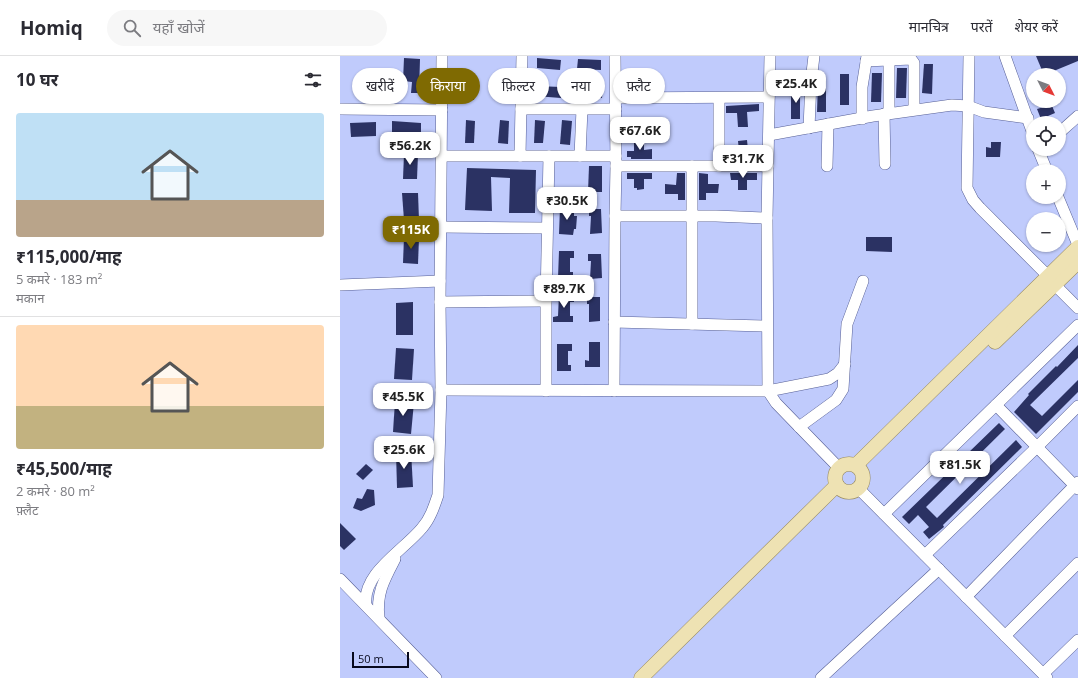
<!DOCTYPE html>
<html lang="hi">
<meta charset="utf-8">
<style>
body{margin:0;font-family:"Open Sans","Noto Sans Devanagari",sans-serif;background:#f7f7f7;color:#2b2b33;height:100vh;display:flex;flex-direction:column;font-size:15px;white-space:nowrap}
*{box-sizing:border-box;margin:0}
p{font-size:13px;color:#7c7c81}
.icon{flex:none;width:22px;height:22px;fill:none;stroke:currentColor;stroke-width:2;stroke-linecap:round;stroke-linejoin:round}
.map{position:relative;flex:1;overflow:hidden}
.panel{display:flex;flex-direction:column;background:#fff;width:340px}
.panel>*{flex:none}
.banner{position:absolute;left:12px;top:12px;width:380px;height:36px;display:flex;gap:8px}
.needle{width:26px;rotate:132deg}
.fabs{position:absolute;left:686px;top:12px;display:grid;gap:8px}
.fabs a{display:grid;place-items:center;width:40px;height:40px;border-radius:50%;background:#fff;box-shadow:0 1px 3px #0004;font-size:20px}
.scale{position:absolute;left:12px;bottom:10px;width:57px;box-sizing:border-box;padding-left:4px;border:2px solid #07091d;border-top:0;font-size:11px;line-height:14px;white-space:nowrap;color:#07091d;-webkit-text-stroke:3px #c0cbfc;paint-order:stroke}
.price{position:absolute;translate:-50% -34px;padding:0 9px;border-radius:8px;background:#fff;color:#222;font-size:13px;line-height:26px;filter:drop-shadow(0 1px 2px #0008)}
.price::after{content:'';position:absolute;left:50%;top:24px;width:12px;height:9px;margin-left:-6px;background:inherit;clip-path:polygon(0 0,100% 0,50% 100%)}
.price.on{background:#7f6a02;color:#fff}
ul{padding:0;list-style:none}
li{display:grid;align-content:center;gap:8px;height:212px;padding:0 16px}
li+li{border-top:1px solid #e1e1e2}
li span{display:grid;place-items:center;height:124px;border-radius:4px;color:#555}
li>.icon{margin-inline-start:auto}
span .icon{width:72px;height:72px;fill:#fffc;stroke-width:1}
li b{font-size:17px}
h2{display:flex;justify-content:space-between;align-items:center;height:48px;padding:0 16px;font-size:17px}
.tag{padding:0 14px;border-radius:18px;background:#fff;box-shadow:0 1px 3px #0004;font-size:14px;line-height:36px}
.tag.on{background:#7f6a02;color:#fff}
header{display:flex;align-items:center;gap:24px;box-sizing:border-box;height:56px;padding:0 20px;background:#fff;border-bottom:1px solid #e1e1e2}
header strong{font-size:19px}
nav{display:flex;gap:22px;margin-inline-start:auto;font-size:14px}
.search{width:280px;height:36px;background:#f7f7f7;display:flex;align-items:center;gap:10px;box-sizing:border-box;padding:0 14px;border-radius:22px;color:#7c7c81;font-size:15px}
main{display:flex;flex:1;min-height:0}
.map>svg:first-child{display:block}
.building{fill:#2b3263}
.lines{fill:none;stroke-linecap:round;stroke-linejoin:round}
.minor-casing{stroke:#565f95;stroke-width:12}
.major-casing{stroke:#96895d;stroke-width:15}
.minor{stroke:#fff;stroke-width:11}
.major{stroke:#eee2b3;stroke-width:14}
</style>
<header>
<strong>Homiq</strong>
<div class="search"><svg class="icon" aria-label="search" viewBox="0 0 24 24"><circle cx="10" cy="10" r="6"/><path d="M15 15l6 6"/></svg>यहाँ खोजें</div>
<nav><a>मानचित्र</a><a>परतें</a><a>शेयर करें</a></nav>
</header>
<main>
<section class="panel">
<h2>10 घर<svg class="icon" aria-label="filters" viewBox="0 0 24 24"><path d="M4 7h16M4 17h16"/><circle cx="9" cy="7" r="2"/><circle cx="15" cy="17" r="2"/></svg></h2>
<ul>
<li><span style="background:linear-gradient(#bfe0f5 70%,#b9a48a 0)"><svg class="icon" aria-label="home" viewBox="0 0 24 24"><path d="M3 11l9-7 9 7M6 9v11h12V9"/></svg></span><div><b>₹115,000/माह</b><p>5 कमरे · 183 m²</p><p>मकान</p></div></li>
<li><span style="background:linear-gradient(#ffd9b3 65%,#c2b280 0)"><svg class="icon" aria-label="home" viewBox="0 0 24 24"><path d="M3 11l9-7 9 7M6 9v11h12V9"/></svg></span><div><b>₹45,500/माह</b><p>2 कमरे · 80 m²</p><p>फ़्लैट</p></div></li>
</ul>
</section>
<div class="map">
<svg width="738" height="622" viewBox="0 0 738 622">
<rect width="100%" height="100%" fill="#c0cbfc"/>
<g class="building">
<polygon points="696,0 738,0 738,5 704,19"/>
<polygon points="64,2 80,3 79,37 71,37 72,26 63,25"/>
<polygon points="197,2 221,4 220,14 197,12"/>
<polygon points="238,3 261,4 261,14 237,13"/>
<polygon points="584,8 593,8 592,38 582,37"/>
<polygon points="557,12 567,12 566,42 556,42"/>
<polygon points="532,17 542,17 541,46 531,46"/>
<rect x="500" y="18" width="9" height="31"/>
<polygon points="125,22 136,23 134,44 123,44"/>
<polygon points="161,23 169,24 167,46 159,46"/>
<polygon points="478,25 486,25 486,56 477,56"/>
<polygon points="196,30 221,31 221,42 195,40"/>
<polygon points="238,30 263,31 262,42 237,40"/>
<rect x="451" y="32" width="9" height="31"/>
<polygon points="702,45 710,45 715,57 701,63 697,53 704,51"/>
<polygon points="419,48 419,55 407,56 408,71 398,71 397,57 386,57 386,50"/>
<polygon points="126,64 135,65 134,87 125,87"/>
<polygon points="160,64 169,65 168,88 158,87"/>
<polygon points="195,64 205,65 203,87 194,87"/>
<polygon points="222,64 232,65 230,89 220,88"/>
<polygon points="52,65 81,67 81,81 52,79"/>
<polygon points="36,66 36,80 11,81 10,67"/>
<polygon points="297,83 304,83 304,94 312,93 312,103 291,103 291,101 287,101 287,95 294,95 294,86 297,86"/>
<polygon points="407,84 408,94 416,94 417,103 389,103 388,96 399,95 398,85"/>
<polygon points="651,86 661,86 660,101 646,101 646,91 651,92"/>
<polygon points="64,98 78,98 77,123 63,123"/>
<polygon points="249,110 262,110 262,136 248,136"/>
<polygon points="127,112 196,114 195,157 169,157 170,122 151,121 152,155 125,154"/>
<polygon points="287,117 312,117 312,123 304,123 304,133 297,134 297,132 294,132 294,123 287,123"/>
<polygon points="337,117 345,117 345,144 338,144 338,138 325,138 325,128 336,129"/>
<polygon points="359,117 368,118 368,128 379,128 378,137 366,137 366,144 359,144"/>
<polygon points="390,117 417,117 417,124 407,124 407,134 398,134 398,124 391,124"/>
<polygon points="62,137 78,137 79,164 64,164"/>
<polygon points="220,151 234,152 234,160 237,160 236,173 234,173 233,179 219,178"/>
<polygon points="249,153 261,153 262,177 250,178 251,160 249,160"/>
<polygon points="64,181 79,182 78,208 63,207"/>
<polygon points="526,181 552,181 552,196 526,195"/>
<polygon points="219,195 234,195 234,202 230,202 230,216 233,216 233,222 218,222"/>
<polygon points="248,198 261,198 262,222 250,223 251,205 248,205"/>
<polygon points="219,239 234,239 234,246 230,246 230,260 233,260 233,266 213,266 213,261 218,260"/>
<polygon points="247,241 260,241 260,265 249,266 249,248 247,248"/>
<polygon points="73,246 73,279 56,279 56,247"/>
<polygon points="249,286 260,286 260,311 245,311 245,304 249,305"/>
<polygon points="217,288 232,288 232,295 228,295 228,309 231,309 231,315 217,315"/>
<polygon points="738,289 738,302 690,349 702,360 738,324 738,336 696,378 674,356 689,339 688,338 716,310 717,311"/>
<polygon points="56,292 74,293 72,324 54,323"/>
<polygon points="55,345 74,346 71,378 53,376"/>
<polygon points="659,367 665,373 586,451 597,462 676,384 682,391 603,469 604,471 589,483 583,476 589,471 578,459 569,468 562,461"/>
<polygon points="71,395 73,431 57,432 56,396"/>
<polygon points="26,408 33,414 23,424 16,418"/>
<polygon points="27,433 34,434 35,449 21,455 13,452 17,442 22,443"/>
<polygon points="0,467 16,483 4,494 0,490"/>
</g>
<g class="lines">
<defs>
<g id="minor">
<polyline points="275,0 276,110 428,110"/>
<polyline points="430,0 427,162 428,335 436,347 499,412"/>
<polyline points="629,0 627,132 633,144 640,152 708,220"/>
<polyline points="665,0 693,78"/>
<polyline points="549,4 549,57"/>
<polyline points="526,5 571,3 574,7 574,53"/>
<polyline points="276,42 429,41"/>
<polyline points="0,53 102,54"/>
<polyline points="181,53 276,53"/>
<polyline points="544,58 545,108"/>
<polyline points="522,63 522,31 527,0"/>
<polyline points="469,72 471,25 474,0"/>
<polyline points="719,77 738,60"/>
<polyline points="429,79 533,60 612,49 628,50 644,56 688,62"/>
<polyline points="698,93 707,115"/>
<polyline points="101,100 276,100"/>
<polyline points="180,100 182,0"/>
<polyline points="240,100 242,53"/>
<polyline points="276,110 275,160 376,160 427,162"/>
<polyline points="379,110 379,42"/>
<polyline points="487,110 488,68"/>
<polyline points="718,141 738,189"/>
<polyline points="101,171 207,172"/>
<polyline points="714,228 738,252"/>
<polyline points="0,229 100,225"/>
<polyline points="100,246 206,245"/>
<polyline points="274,266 427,270"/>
<polyline points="352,268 352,110"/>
<polyline points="101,334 428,335 489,323 498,317 505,308"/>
<polyline points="206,335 206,245 209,100"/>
<polyline points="274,335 275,160"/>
<polyline points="656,349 738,433"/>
<polyline points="459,371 496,344 503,333 507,268 523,225"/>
<polyline points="519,433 707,622"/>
<polyline points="544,458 738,269"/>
<polyline points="585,499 697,391 738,350"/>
<polyline points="0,523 96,622"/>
<polyline points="626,541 738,426"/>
<path d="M26 549C22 517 63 495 82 472 90 463 94 451 98 439L101 334 100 246 102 0"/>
<path d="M39 562C36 538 44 524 55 503"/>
<polyline points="665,580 738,507"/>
<polyline points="703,618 738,584"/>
<polyline points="481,622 599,513"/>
</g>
<g id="major">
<polyline points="655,286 738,206"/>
<circle cx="509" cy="422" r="14"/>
<polyline points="516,409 738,191"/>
<polyline points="301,622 497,429"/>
</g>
</defs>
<use href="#minor" class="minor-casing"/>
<use href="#major" class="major-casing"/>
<use href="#minor" class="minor"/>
<use href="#major" class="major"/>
</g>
</svg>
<div class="fabs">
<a><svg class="needle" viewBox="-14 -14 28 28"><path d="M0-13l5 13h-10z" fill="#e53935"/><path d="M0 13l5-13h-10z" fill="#7c7c81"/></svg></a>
<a><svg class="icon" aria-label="locate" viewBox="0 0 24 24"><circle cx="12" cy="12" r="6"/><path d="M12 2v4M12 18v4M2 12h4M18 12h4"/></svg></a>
<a>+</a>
<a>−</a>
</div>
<div class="scale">50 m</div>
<b class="price" style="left:456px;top:48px">₹25.4K</b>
<b class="price" style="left:300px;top:95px">₹67.6K</b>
<b class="price" style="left:70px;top:110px">₹56.2K</b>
<b class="price" style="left:403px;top:123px">₹31.7K</b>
<b class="price" style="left:227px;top:165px">₹30.5K</b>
<b class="price on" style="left:71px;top:194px">₹115K</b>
<b class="price" style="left:224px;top:253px">₹89.7K</b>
<b class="price" style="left:63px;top:361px">₹45.5K</b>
<b class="price" style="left:64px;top:414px">₹25.6K</b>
<b class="price" style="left:620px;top:429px">₹81.5K</b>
<div class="banner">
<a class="tag">खरीदें</a>
<a class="tag on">किराया</a>
<a class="tag">फ़िल्टर</a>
<a class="tag">नया</a>
<a class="tag">फ़्लैट</a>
</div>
</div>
</main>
